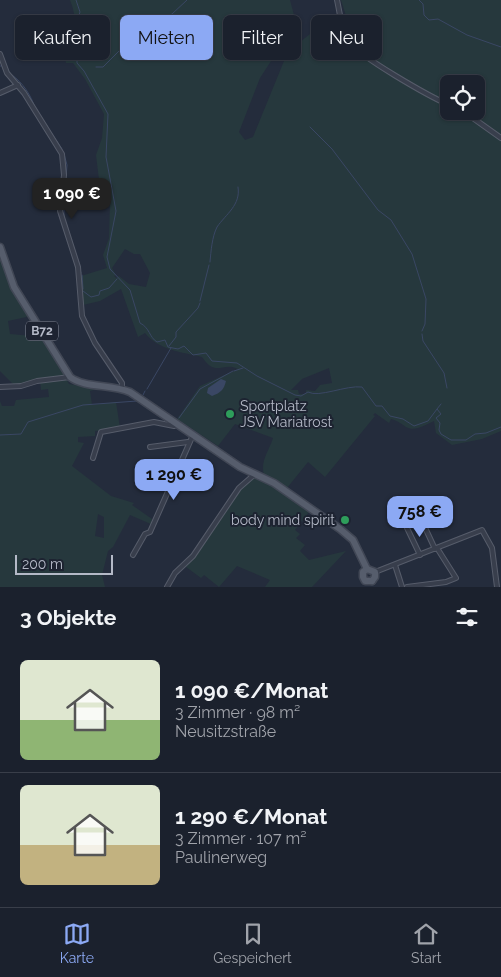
<!DOCTYPE html>
<html lang="de">
<meta charset="utf-8">
<style>
body{margin:0;font-family:Raleway,sans-serif;background:#242935;color:#f1f3f6;height:100vh;display:flex;flex-direction:column;font-size:19px;white-space:nowrap}
*{box-sizing:border-box;margin:0}
p{font-size:16px;color:#a0a3aa}
.icon{flex:none;width:28px;height:28px;fill:none;stroke:currentColor;stroke-width:2;stroke-linecap:round;stroke-linejoin:round}
.map{position:relative;height:587px;overflow:hidden}
.details{display:flex;flex-direction:column;background:#1b212d;flex:1}
.details>*{flex:none}
.banner{position:absolute;left:15px;top:15px;width:471px;height:45px;display:flex;gap:10px}
.tools{position:absolute;left:440px;top:75px;display:grid;gap:10px}
.tools a{display:grid;place-items:center;width:45px;height:45px;border-radius:8px;background:#1b212d;box-shadow:0 1px 4px #0004,0 0 0 1px #393e49;font-size:25px}
.scale{position:absolute;left:15px;bottom:12px;width:98px;box-sizing:border-box;padding-left:5px;border:2px solid #b4b9c7;border-top:0;font-size:14px;line-height:18px;white-space:nowrap;color:#b4b9c7;-webkit-text-stroke:4px #1d2331;paint-order:stroke}
.price{position:absolute;translate:-50% -42px;padding:0 11px;border-radius:10px;background:#8ca9f4;color:#111;font-size:16px;line-height:32px;filter:drop-shadow(0 1px 2px #0008)}
.price::after{content:'';position:absolute;left:50%;top:30px;width:15px;height:11px;margin-left:-8px;background:inherit;clip-path:polygon(0 0,100% 0,50% 100%)}
.price.on{background:#222;color:#fff}
ul{padding:0;list-style:none}
li{display:flex;align-items:center;gap:15px;height:125px;padding:0 20px}
li+li{border-top:1px solid #393e49}
li span{display:grid;place-items:center;flex:none;width:140px;height:100px;border-radius:8px;color:#555}
li>.icon{margin-inline-start:auto}
span .icon{width:60px;height:60px;fill:#fffc;stroke-width:1}
li b{font-size:21px}
h2{display:flex;justify-content:space-between;align-items:center;height:60px;padding:0 20px;font-size:21px}
.tag{padding:0 18px;border-radius:8px;background:#1b212d;box-shadow:0 1px 4px #0004,0 0 0 1px #393e49;font-size:18px;line-height:45px}
.tag.on{background:#8ca9f4;color:#111}
.menu{display:flex;justify-content:space-around;align-items:center;height:70px;border-top:1px solid #393e49;background:#1b212d;font-size:14px;color:#a0a3aa}
.menu a{display:grid;justify-items:center;gap:2px}
.menu .on{color:#8ca9f4}
.map>svg:first-child{display:block}
.green{fill:#26383d;fill-rule:evenodd}
.water{fill:#3a4764}
.lines{fill:none;stroke-linecap:round;stroke-linejoin:round}
.stream{stroke:#3a4764;stroke-width:1}
.minor-casing{stroke:#565c6a;stroke-width:6}
.primary-casing{stroke:#414755;stroke-width:9}
.minor{stroke:#383e4c;stroke-width:4}
.primary{stroke:#565d6c;stroke-width:6}
.leisure-dot{fill:#2e9e5b;stroke:#1d2331;stroke-width:2}
.labels{text-anchor:middle;stroke-width:4;stroke-linejoin:round;paint-order:stroke}
.shield{fill:#1d2331;stroke:#878c9a;stroke-width:1}
.shield-label{font-size:12px;font-weight:bold;fill:#b4b9c7}
.poi-label{font-size:14px;fill:#b4b9c7;stroke:#1d2331;text-anchor:start}
</style>
<div class="map">
<svg width="501" height="587" viewBox="0 0 501 587">
<rect width="100%" height="100%" fill="#242c3c"/>
<g class="green">
<path d="M70 0H290L295 19 288 35 260 78 239 132 245 140 253 137 284 61 295 46 315 30 347 19 341 0H501V431L482 439 452 445 436 433 434 421C425 425 415 432 406 427 400 423 398 421 391 419L389 423 375 413 373 415 375 416 325 477 308 462 287 488 264 475C260 461 269 451 273 438L235 424 218 446 177 419 200 386 238 369C223 361 216 378 202 357 182 352 158 350 145 333L138 337 121 289 100 301 83 305 81 276 107 268 103 255 109 238 110 202 99 180 96 155 102 138 104 114 85 79 73 63H66L65 57H73C75 37 78 19 70 0ZM449 84H476V111H449ZM125 249 134 254H140L150 273 146 287 129 284 119 276 116 278 114 276 116 275 112 268ZM329 368 332 383 320 385 315 391 306 390V394H299L298 390H291L302 379Z"/>
<path d="M0 252 31 316 8 321 10 334 43 337 69 384 97 389 90 391 92 405 116 402 120 428 95 431V436L78 437V442L84 443 72 466 111 496 134 503 132 505 152 519 151 524 130 515 113 547 108 551 102 575 105 587H0V401L2 406H14L16 400 49 397 48 389 41 390 40 379 14 385 0 371ZM98 514 104 517V538L95 536Z"/>
<polygon points="251,476 275,487 309,512 295,530 300,534 296,538 305,545 300,551 309,560 346,551 312,587 265,587 270,580 237,566 219,587 204,575 201,578 182,564 192,553 240,483"/>
</g>
<path class="water" d="M221 379 226 381C224 390 220 393 212 396L207 393 208 388Z"/>
<g class="lines">
<g class="stream">
<path d="M76 0 80 12 78 18 84 23 74 49 77 58V63L84 71 108 114 106 157 116 211 107 257 110 269 130 290 140 323C150 328 149 337 157 342L165 340 168 347 178 349 184 346 193 355 206 353 212 361 237 363 257 376 295 395 301 396 308 392C319 398 346 385 362 387L376 406H382L390 416 403 419 414 426 428 421 437 409 441 414 436 418 440 423 439 430 441 434 451 440H466L475 434 486 433 501 427"/>
<polyline points="419,0 423,4 424,15 429,20 438,19 467,35 501,47"/>
<polyline points="0,66 1,66"/>
<polyline points="96,67 103,67 136,34 172,14 187,0"/>
<path d="M12 75C23 83 31 95 35 108"/>
<polyline points="310,127 332,149 378,210 391,220 412,254 426,299 425,324 422,331"/>
<polyline points="48,128 62,149"/>
<polyline points="64,154 67,165 65,190"/>
<polyline points="64,217 64,193"/>
<polyline points="68,230 81,273"/>
<path d="M210 262C211 251 212 237 217 227 226 214 241 205 238 187"/>
<polyline points="82,275 83,289"/>
<polyline points="83,291 91,297 99,295 100,291 109,288 117,279"/>
<polyline points="200,301 209,265"/>
<polyline points="422,334 423,341 444,373 447,388"/>
<polyline points="169,346 176,337 176,332 198,308 200,303"/>
<polyline points="234,371 243,368"/>
<polyline points="147,389 171,348"/>
<polyline points="143,395 145,391"/>
<polyline points="437,409 441,404"/>
<polyline points="179,418 200,389 233,371"/>
<polyline points="0,435 21,434 28,422 83,405 137,401"/>
</g>
<defs>
<g id="minor">
<path d="M337 0C340 13 341 29 349 41 359 57 429 96 449 105"/>
<polyline points="0,54 7,73 24,93 62,154 64,175 60,211 78,267 82,316 95,343 122,383 122,388"/>
<polyline points="0,93 18,85"/>
<polyline points="463,111 501,138"/>
<polyline points="0,387 21,386 37,381 70,377"/>
<polyline points="150,447 188,442"/>
<polyline points="93,458 101,432 154,422 174,426 178,424"/>
<polyline points="421,519 435,549"/>
<polyline points="407,528 420,555"/>
<polyline points="133,555 145,534 150,532 193,435"/>
<polyline points="395,565 402,587"/>
<polyline points="375,572 482,530 492,548 497,587"/>
<polyline points="167,587 175,573 193,556 239,488 255,474"/>
<polyline points="407,587 446,582 456,578 437,548"/>
</g>
<g id="primary">
<path d="M0 247 14 287 70 377C84 388 111 384 130 392L240 467 274 483 340 529 353 540 367 569"/>
<polyline points="367,569 363,572 363,577 365,581 372,581"/>
<polyline points="367,569 375,572 375,577 372,581"/>
</g>
</defs>
<use href="#minor" class="minor-casing"/>
<use href="#primary" class="primary-casing"/>
<use href="#minor" class="minor"/>
<use href="#primary" class="primary"/>
</g>
<g class="leisure-dot">
<circle cx="230" cy="414" r="5"/>
<circle cx="345" cy="520" r="5"/>
</g>
<g class="labels">
<rect class="shield" x="26" y="321.5" width="32" height="19" rx="4"/>
<g class="shield-label">
<text x="42" y="335">B72</text>
</g>
<g class="poi-label">
<text x="240" y="411">Sportplatz<tspan x="240" dy="16">JSV Mariatrost</tspan></text>
<text x="335" y="525" text-anchor="end">body mind spirit</text>
</g>
</g>
</svg>
<div class="tools">
<a><svg class="icon" aria-label="locate" viewBox="0 0 24 24"><circle cx="12" cy="12" r="6"/><path d="M12 2v4M12 18v4M2 12h4M18 12h4"/></svg></a>
</div>
<div class="scale">200 m</div>
<b class="price on" style="left:72px;top:220px">1 090 €</b>
<b class="price" style="left:174px;top:501px">1 290 €</b>
<b class="price" style="left:420px;top:538px">758 €</b>
<div class="banner">
<a class="tag">Kaufen</a>
<a class="tag on">Mieten</a>
<a class="tag">Filter</a>
<a class="tag">Neu</a>
</div>
</div>
<section class="details">
<h2>3 Objekte<svg class="icon" aria-label="filters" viewBox="0 0 24 24"><path d="M4 7h16M4 17h16"/><circle cx="9" cy="7" r="2"/><circle cx="15" cy="17" r="2"/></svg></h2>
<ul>
<li><span style="background:linear-gradient(#dfe7d0 60%,#8fb573 0)"><svg class="icon" aria-label="home" viewBox="0 0 24 24"><path d="M3 11l9-7 9 7M6 9v11h12V9"/></svg></span><div><b>1 090 €/Monat</b><p>3 Zimmer · 98 m²</p><p>Neusitzstraße</p></div></li>
<li><span style="background:linear-gradient(#dfe7d0 60%,#c2b280 0)"><svg class="icon" aria-label="home" viewBox="0 0 24 24"><path d="M3 11l9-7 9 7M6 9v11h12V9"/></svg></span><div><b>1 290 €/Monat</b><p>3 Zimmer · 107 m²</p><p>Paulinerweg</p></div></li>
</ul>
</section>
<nav class="menu">
<a class="on"><svg class="icon" aria-label="map" viewBox="0 0 24 24"><path d="M3 6l6-2 6 2 6-2v14l-6 2-6-2-6 2zM9 4v14M15 6v14"/></svg>Karte</a>
<a><svg class="icon" aria-label="saved" viewBox="0 0 24 24"><path d="M7 4h10v16l-5-4-5 4z"/></svg>Gespeichert</a>
<a><svg class="icon" aria-label="home" viewBox="0 0 24 24"><path d="M3 11l9-7 9 7M6 9v11h12V9"/></svg>Start</a>
</nav>
